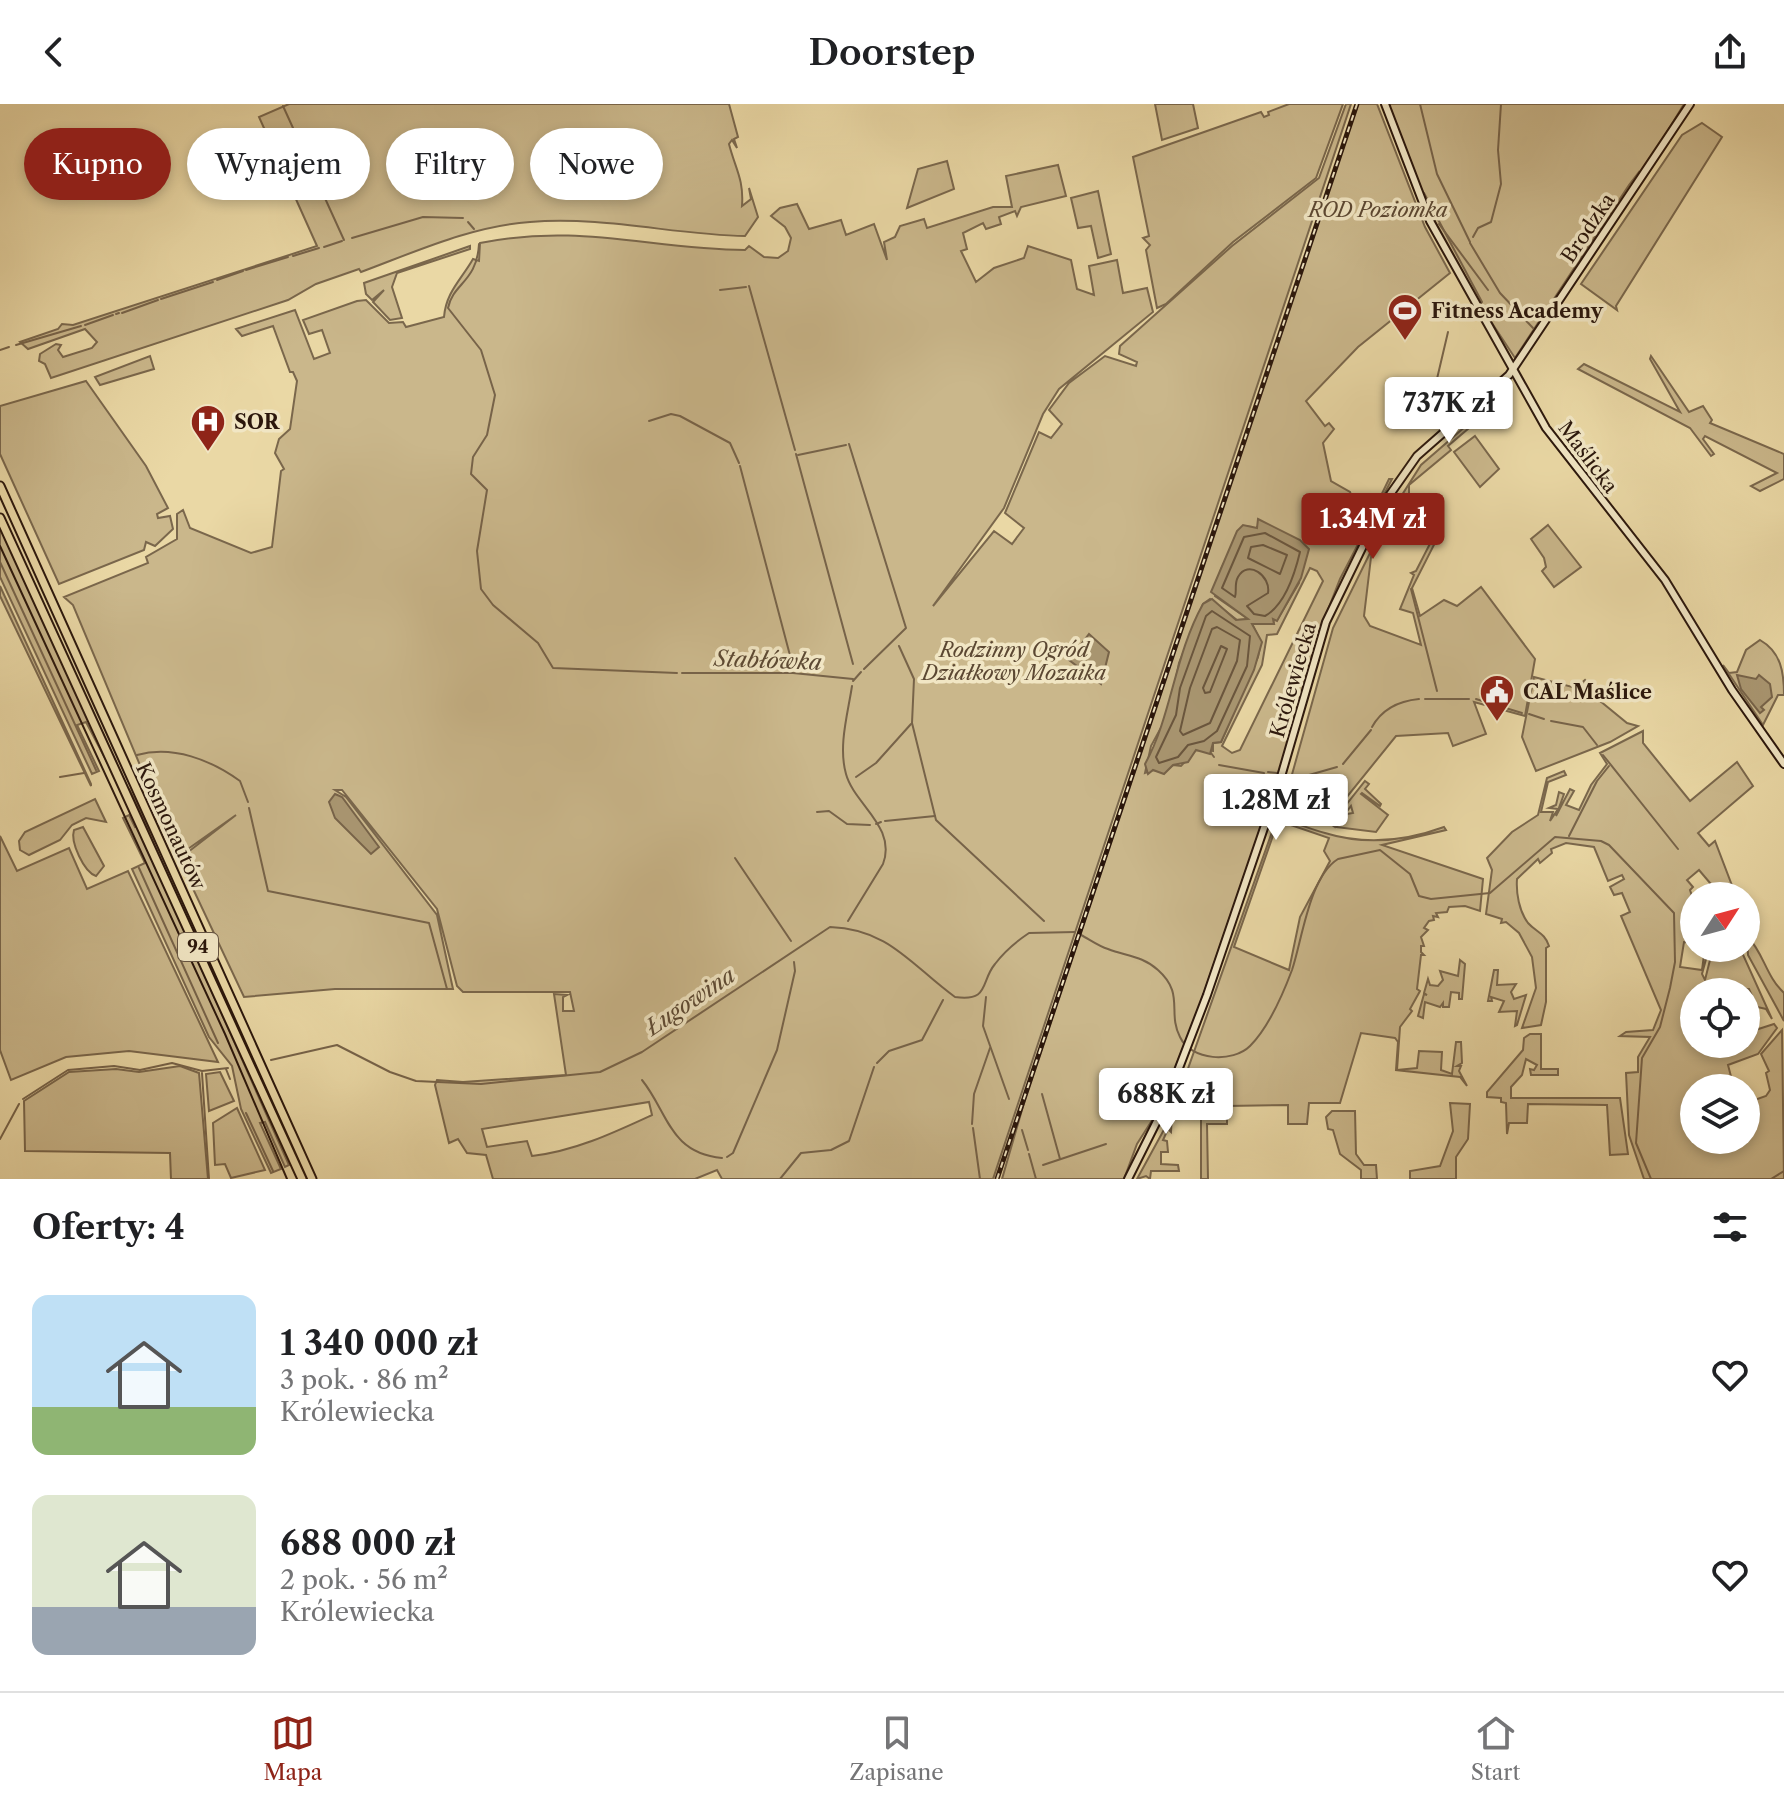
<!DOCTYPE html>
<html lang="pl">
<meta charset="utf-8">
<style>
body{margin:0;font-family:"Libre Caslon Text",serif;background:#f2f2f2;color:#202124;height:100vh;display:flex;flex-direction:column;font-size:30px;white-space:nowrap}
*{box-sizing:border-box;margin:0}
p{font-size:26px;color:#757577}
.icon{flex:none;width:44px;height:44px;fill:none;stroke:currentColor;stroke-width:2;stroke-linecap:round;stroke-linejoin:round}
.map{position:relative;height:1075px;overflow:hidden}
.panel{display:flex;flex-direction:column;background:#fff;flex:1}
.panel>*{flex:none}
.banner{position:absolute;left:24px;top:24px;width:800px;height:72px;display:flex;gap:16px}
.needle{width:52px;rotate:54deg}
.controls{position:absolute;left:1680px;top:778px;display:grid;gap:16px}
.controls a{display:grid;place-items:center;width:80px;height:80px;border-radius:50%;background:#fff;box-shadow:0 4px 12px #0003;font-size:40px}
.price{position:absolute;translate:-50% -68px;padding:0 18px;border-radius:8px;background:#fff;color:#222;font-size:26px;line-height:52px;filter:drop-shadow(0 2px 4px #0008)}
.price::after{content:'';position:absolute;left:50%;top:48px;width:24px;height:18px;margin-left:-12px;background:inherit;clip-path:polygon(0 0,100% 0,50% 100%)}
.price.selected{background:#8f2418;color:#fff}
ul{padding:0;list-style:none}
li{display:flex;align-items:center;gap:24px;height:200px;padding:0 32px}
li span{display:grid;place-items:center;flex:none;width:224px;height:160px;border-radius:16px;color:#555}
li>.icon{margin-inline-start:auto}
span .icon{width:96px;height:96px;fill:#fffc;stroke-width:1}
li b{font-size:34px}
h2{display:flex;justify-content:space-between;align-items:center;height:96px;padding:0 32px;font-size:34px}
.chip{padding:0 28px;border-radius:36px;background:#fff;box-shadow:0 4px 12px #0003;font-size:28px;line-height:72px}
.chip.selected{background:#8f2418;color:#fff}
header{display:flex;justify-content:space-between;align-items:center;height:104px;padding:0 32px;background:#fff;font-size:36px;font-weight:600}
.tabs{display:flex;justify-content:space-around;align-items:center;height:112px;border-top:2px solid #e0e0e0;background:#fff;font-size:22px;color:#757577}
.tabs a{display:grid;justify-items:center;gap:4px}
.tabs .selected{color:#8f2418}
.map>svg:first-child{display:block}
.green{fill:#cab78b;stroke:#7a674c;stroke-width:2;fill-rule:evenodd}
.water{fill:#a99671;stroke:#776349;stroke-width:2}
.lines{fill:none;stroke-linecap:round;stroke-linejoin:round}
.shore{stroke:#6a563e;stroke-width:2}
.stream{stroke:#776349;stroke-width:2}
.secondary-casing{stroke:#2b170c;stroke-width:10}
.primary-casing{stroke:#2b170c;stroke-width:11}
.secondary{stroke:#f1e6c4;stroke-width:6}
.primary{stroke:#ead8a5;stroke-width:7}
.tram{stroke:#2b170c;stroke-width:2}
.rail-casing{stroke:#2b170c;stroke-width:5}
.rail{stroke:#f1e6c4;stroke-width:2;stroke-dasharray:6;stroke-linecap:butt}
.labels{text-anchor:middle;stroke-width:7;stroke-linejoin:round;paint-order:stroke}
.shield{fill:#f1e6c4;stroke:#665543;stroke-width:2}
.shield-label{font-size:18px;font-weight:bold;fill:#2b170c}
.park-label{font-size:20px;font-style:italic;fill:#5b4732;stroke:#f1e6c4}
.street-label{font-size:20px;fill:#2b170c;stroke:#f1e6c4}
.poi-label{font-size:20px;font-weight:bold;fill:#2b170c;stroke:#f1e6c4;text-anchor:start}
.water-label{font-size:22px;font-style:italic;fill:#5d4a34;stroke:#f1e6c4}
</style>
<header><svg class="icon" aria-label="back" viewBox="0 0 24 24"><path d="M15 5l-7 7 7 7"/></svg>Doorstep<svg class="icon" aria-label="share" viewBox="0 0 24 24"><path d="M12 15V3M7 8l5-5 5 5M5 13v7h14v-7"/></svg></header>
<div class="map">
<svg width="1784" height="1075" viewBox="0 0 1784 1075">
<rect width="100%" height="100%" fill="#ead8a5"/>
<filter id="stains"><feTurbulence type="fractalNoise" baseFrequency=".0025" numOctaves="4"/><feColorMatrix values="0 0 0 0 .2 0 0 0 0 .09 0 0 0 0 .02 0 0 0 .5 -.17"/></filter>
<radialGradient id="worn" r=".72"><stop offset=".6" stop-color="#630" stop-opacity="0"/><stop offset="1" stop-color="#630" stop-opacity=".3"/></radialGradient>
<g class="green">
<path d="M289 0H729L738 33 734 35 737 44 732 36 729 40C735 64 744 75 742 102L751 95 749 84 758 113 745 132C676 131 604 112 530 118 471 122 415 148 361 168L359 165 316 180 288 196 51 274 45 260 39 257 40 250 56 240 61 241 58 246 63 253 92 244 97 238 85 225 28 245 20 238 58 225 62 220 73 221 317 142 259 13Z"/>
<polygon points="1155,0 1193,0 1198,24 1162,36"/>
<polygon points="1289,0 1343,0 1316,74 1233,138 1166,200 1157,204 1146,146 1150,141 1143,134 1149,132 1133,53 1261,8 1264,13 1269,11 1268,8"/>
<path d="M1346 0H1351L993 1075H722L717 1066 695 1075H493L486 1051 467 1049 458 1035 449 1039 435 981 437 976 463 978 566 971 554 890 567 891 563 893V907H574L570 888H463L457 882 437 805 342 686H335L346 693 437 811 453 885H335L244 893 179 755 236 711 178 752 73 501 64 493 148 459 146 453 177 435V410L183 406 190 424 251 449 272 443 281 367 284 365 275 349 279 335 290 325 297 277 293 268H290L273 222 242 232 236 225 295 206 314 255 330 249 322 226 309 230 303 216 357 197 366 196 389 219 403 218 406 223 444 213C446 188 461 176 473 155L479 157 480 139C579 119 650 145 745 146L749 142 764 153 778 154 788 147 791 134 785 123 771 112 780 104 797 100 809 125 841 116 846 131 874 120 887 156 884 138 895 133 900 122 924 115 927 124 993 103H1012L1006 72 1058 61 1066 92 1021 103 1017 112 1015 107 999 113 1001 120 986 125 983 119 963 129 967 145 961 147 976 178 994 164 1024 154 1028 142 1071 156 1077 185 1094 191 1089 162 1117 156 1123 189 1147 184 1153 208 1059 285 1043 310 1004 404 933 502 994 427 1012 440 1024 424 1005 409 1039 328 1051 334 1062 320 1049 306 1069 279 1105 252 1136 262 1137 258 1119 250 1120 242 1232 142 1319 74ZM649 998 652 1011C613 1029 575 1047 532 1052L527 1037 487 1043 482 1025Z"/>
<path d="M1358 0H1377L1425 123 1450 169 1358 243 1306 297 1325 322 1329 319 1334 325 1323 339 1331 377 1350 388 1354 399 1373 408 1389 375H1392L1340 475 1324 516 1282 662 1198 906 1158 1007 1137 1040 1124 1075H1002L1026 992ZM1243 422 1252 423 1300 467 1299 479 1277 516 1273 515 1274 520H1252L1261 538 1258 553 1221 638 1213 639V647L1196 646 1181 662 1173 661 1165 668 1153 666 1145 669 1151 642 1169 609 1179 559 1203 500 1210 495 1237 516 1248 515 1215 492 1221 465ZM1310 464 1317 467 1323 477 1240 646 1232 649 1222 642 1262 561 1267 531 1277 530Z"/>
<polygon points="1391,0 1684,0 1641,71 1639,68 1629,81 1515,254 1484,207 1428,105 1389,3"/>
<polygon points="1702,19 1722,33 1616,202 1617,206 1581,180 1682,31"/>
<polygon points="947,57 954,85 907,104 918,65"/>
<polygon points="1098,87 1111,150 1098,154 1091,122 1078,124 1071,94"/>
<polygon points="470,142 470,145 397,169 392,183 402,214 390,216 373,198 384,186 372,196 366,190 364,179"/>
<polygon points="150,252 154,265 100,281 95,273"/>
<polygon points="1651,252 1689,308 1703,302 1712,316 1710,319 1784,350 1784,375 1760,387 1751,382 1777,369 1705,332 1703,335 1714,350 1711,352 1690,324 1578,265 1584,260 1680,308 1650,255"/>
<polygon points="86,277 146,362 168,404 157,410 158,414 170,412 173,425 155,442 146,438 144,446 59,480 0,350 0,302"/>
<polygon points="1467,321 1469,324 1448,342 1451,346 1409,381 1409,391 1403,395 1418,404 1431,420 1402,398 1392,416 1388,413 1421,361"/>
<polygon points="1475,332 1499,365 1480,383 1454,348"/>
<polygon points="0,420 108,660 86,618 77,621 99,667 92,670 0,473"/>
<polygon points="1548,421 1581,463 1554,483 1542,467 1546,463 1544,454 1531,435"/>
<polygon points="1437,426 1440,429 1412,484 1420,512 1444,496 1457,502 1481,483 1535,555 1525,612 1474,598 1486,630 1453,642 1448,629 1396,632 1325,720 1289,708 1284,699 1333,524 1372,445 1364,512 1370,522 1421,541 1413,509 1400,505 1414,471 1411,469 1416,467"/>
<polygon points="0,482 91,680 91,682 0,492"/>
<path d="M1760 536C1781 548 1784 568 1784 591H1778L1763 621 1723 561 1729 569 1737 568 1746 546Z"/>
<polygon points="1534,573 1576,584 1585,576 1596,588 1594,592 1627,619 1638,622 1610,638 1536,667 1522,633"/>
<path d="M1643 627V639L1690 697 1737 658 1753 682 1698 729 1709 742 1715 737 1736 792H1721L1699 766 1687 776 1693 783 1690 786 1694 798 1686 805 1694 800V839L1684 838 1680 863 1702 866 1705 844H1709L1702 870 1705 876 1713 844H1740L1772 915 1766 905 1757 903 1749 885 1694 888V940H1746V929L1774 920 1777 924 1758 950 1728 961 1734 984H1694V1036H1746V999L1766 992 1770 986 1766 969 1769 967 1761 950 1782 926 1784 1075H1644L1629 1031 1626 969 1638 968V953L1650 933 1620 932 1626 928 1653 926 1661 906 1621 812 1630 808 1622 789 1614 791 1610 783 1624 775 1622 771 1608 777 1594 743 1566 739 1551 745 1552 749 1540 759 1538 755 1517 775C1516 789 1519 807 1528 819 1536 828 1545 829 1549 842L1546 844V898L1541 921 1522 924 1536 884 1532 853 1519 829 1506 818 1501 819 1502 815 1486 810 1492 766 1487 754 1512 728 1538 711 1547 674 1564 667 1566 671 1548 678 1541 708H1553L1550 717 1558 705 1549 704 1556 701 1559 688 1564 690 1556 712 1570 685 1574 687 1566 701 1579 706 1591 681 1607 660 1600 649Z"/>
<polygon points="1365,677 1369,680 1365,685 1381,700 1380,702 1362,689 1361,690 1388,711 1376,728 1336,723 1347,710 1353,709 1351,702 1335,723 1331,720"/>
<polygon points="129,685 166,758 301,1056 272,1001"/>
<polygon points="95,695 106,718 86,714 72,721 60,736 29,751 20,746 19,737 25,728"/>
<polygon points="129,711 135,723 138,722 289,1061 285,1063 265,1018 260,1019 281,1065 271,1069 241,1005 232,962 209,933 132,765 145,759 123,714"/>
<path d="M1277 714C1293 717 1309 725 1325 729 1364 741 1406 737 1444 723L1446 726 1382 741 1483 775 1480 807 1465 802 1449 803 1447 808 1436 809 1438 813 1433 812 1434 816 1429 817 1424 824 1428 826 1421 833 1424 842H1421V848L1424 851H1421L1417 885 1420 887 1410 905 1412 907 1400 923 1397 966 1417 964 1419 947 1442 948 1441 966 1452 970 1456 938H1461L1462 959 1457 962H1461L1459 967 1467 982 1460 973 1396 966 1398 938 1395 934 1361 929 1340 999H1309L1307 1020H1288V1001L1227 1002V1020H1207L1208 1075H1201V1009L1208 1007H1200L1199 1003 1174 1004ZM1285 719 1329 734 1324 747 1330 757 1300 813 1289 866 1234 843 1276 723Z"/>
<path d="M83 723 104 762 96 772C84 768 70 738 74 726Z"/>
<polygon points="0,732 17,767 69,744 87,785 128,767 218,958 129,947 66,953 11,976 0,946"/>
<path d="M1746 811 1758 822 1748 833C1764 850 1766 872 1784 889V917L1748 851Z"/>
<polygon points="1460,856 1465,860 1462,895 1459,895 1459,889 1451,888 1449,903 1443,903 1443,899 1440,903 1425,898 1423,914 1418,912 1424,890 1427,891 1424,889 1428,875 1430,881 1438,882 1443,876 1440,867 1458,872"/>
<polygon points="1494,866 1498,866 1497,881 1516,880 1511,888 1514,895 1526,891 1517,921 1515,922 1517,907 1499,908 1504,897 1491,893 1492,897 1488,897"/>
<polygon points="1530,930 1541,930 1541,965 1558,965 1558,971 1531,971 1530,965 1534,966 1537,961 1526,955 1522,971 1511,983 1511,994 1620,994 1628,1050 1610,1051 1607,1001 1528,1000 1527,1019 1509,1019 1507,1030 1506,999 1501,998 1501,994 1487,993 1487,988 1523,946 1524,934"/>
<polygon points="180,962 199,969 208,1075 171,1075 170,1049 25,1047 24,997 69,968 116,965 139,968"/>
<polygon points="220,968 234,997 209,1007 206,970"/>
<polygon points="1450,999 1470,1000 1468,1035 1456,1053 1456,1075 1410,1075 1410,1067 1440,1062 1453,1027"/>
<polygon points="237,1004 265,1066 231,1074 225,1060 215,1061 213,1019"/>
<polygon points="1332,1007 1355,1007 1356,1050 1364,1061 1376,1061 1377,1075 1361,1075 1361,1066 1340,1050 1333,1026 1328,1025 1326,1013"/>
<polygon points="1172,1011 1171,1028 1168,1025 1163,1036 1167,1037 1168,1048 1161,1048 1161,1060 1178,1061 1179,1067 1151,1067 1150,1075 1146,1072 1137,1075"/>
</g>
<g class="water">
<path d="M1258 415 1300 436 1309 445 1301 474 1277 517 1273 515 1274 520H1252L1262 538 1254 566 1221 638 1213 639 1210 650 1196 646 1188 658 1173 661 1164 670 1153 666 1148 670 1145 660C1172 611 1174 552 1203 500L1212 495 1236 516 1248 515 1211 488 1237 427 1243 421 1257 424Z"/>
<polygon points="1089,530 1109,548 1101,580 1069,556"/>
<polygon points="1737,571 1756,575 1759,571 1770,580 1772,593 1761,603 1764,606 1760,609 1741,585"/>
<polygon points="335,690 342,693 379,743 371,750 335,714 329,698"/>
</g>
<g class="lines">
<g class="shore">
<path d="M1265 429 1300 448C1295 469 1285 501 1265 512L1254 510 1247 502 1268 489C1271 472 1248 455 1238 473 1234 480 1237 487 1235 493L1222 484 1244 433Z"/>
<polygon points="1263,441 1287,451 1280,470 1248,454 1251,443"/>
<polygon points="1212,507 1250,532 1247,562 1217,627 1204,637 1188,641 1178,653 1159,659 1156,653 1176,611 1180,584 1206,512"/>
<polygon points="1217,523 1240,536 1237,557 1210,619 1183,631 1180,627 1190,584 1212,525"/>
<polygon points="1221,542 1227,545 1210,588 1205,589 1203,584"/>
</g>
<g class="stream">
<polyline points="1420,0 1437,70 1470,138"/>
<polyline points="283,2 344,136"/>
<polyline points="1424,89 1482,198"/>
<polyline points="468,118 474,125"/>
<polyline points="1439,120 1488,186"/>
<polyline points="1473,133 1478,124 1491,118 1501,80 1498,46 1501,0"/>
<polyline points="352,134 423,113 463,114"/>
<polyline points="1470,139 1500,189 1533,224"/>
<path d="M479 140C477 178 453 179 448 204L481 246 495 291 487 331 473 353 471 370 487 386 477 447 481 485 493 501 538 539 553 564 677 569"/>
<polyline points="324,143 342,137"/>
<polyline points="293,152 319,144"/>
<polyline points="246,166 288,153"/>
<polyline points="217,176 243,167"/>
<polyline points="749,182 795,346"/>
<polyline points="720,186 746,183"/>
<polyline points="161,195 213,178"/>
<polyline points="122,209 158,196"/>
<polyline points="116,210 119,209"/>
<polyline points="85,221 113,211"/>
<polyline points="16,241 81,222"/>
<polyline points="0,246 9,243"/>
<polyline points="1432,296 1448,228"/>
<polyline points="649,317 671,310 680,312 730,339 739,359"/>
<polyline points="849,340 906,524 864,565"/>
<polyline points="796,350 853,560"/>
<polyline points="798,351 846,341"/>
<polyline points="740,362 792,559"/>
<polyline points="0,458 96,666"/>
<polyline points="1411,485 1437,587"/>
<polyline points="899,542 914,575 912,619 936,716 1044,817"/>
<polyline points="682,569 793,569 853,575"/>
<polyline points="853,577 861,568"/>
<polyline points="1425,595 1469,595"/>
<polyline points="1476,595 1522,609"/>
<polyline points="1529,610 1544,615"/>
<polyline points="1551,617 1583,623 1597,641"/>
<path d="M1372 623C1382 605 1398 597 1419 595"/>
<polyline points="1211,649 1214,653"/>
<path d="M137 651C173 641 211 656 240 677L248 698"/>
<polyline points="1603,651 1678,745"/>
<polyline points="1343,660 1371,626"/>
<polyline points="1219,661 1264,669"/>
<polyline points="1268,668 1277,669"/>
<polyline points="1292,671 1296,672"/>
<polyline points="60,673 84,669"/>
<polyline points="856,673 876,659 911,620"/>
<polyline points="1302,673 1337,663"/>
<polyline points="249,704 268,787 429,819 447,885"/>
<polyline points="817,708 829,707 847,720 870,721"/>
<polyline points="885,717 935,712"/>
<polyline points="876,720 881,718"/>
<polyline points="1569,732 1597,677 1609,662"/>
<polyline points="735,754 791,837"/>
<polyline points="139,764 218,939"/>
<path d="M848 817 883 760C897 723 854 700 846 670 838 642 848 609 852 582"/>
<path d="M1081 831C1089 835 1098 842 1108 845 1126 852 1143 852 1158 866 1185 890 1167 908 1180 933 1191 957 1233 959 1250 942 1268 924 1283 890 1292 866 1302 837 1309 773 1338 755L1380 746 1410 770 1419 792 1431 795 1490 789 1555 733 1601 737 1609 741 1674 809 1675 858 1670 884 1660 923 1642 954 1636 1039 1651 1075"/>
<polyline points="986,893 983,922 1009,995"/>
<path d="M271 956 337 941 390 968 416 977 481 980 600 968 642 948 830 823C889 825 911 861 955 893 990 898 980 878 995 860 1004 848 1017 837 1029 829L1075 828"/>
<polyline points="877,959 889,947 922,936 943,896"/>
<polyline points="226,965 230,975"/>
<polyline points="202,969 209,1075"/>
<path d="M642 976C668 1008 669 1049 722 1054"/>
<polyline points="1042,990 1060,1055"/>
<polyline points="23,995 68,966 114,962 140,966 172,959 202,967 228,964"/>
<polyline points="246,1009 273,1067"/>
<polyline points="972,1020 974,990 990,944"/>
<polyline points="973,1024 980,1075"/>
<polyline points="1022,1026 1028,1046"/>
<polyline points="0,1035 19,1000"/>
<polyline points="1029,1050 1036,1075"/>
<polyline points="727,1053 733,1049 777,946 795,867 794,858"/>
<polyline points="1043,1061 1106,1040"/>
<polyline points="780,1075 801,1049 831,1046 849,1037 874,963"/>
<polyline points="1771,1075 1784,1067"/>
</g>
<defs>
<g id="secondary">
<polyline points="1385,0 1430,117 1546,324 1665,476 1732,586 1784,660"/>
<polyline points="1128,1075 1164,1003 1207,891 1278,683 1326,518 1384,399 1417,352 1509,271 1690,0"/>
</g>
<g id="primary">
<polyline points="0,382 312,1075"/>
<polyline points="0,414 302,1075"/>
</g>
</defs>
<use href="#secondary" class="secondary-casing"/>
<use href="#primary" class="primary-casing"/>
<use href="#secondary" class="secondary"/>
<use href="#primary" class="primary"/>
<polyline class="tram" points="0,442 225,930 287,1075"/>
<defs>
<polyline id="rail" points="997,1075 1357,0"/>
</defs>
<use href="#rail" class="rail-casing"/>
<use href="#rail" class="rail"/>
</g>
<defs>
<symbol id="stadium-pin" viewBox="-11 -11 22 30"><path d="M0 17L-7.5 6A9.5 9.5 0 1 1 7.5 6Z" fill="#8f2418" stroke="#f1e6c4"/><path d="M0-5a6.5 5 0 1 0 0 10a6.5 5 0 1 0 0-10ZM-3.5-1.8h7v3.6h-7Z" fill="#fff"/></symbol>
<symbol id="hospital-pin" viewBox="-11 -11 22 30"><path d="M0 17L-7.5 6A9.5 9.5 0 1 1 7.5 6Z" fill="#8f2418" stroke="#f1e6c4"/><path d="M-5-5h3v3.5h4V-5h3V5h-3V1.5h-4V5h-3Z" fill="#fff"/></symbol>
<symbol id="civic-pin" viewBox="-11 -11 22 30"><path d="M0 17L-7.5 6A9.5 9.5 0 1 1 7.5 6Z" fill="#8f2418" stroke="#f1e6c4"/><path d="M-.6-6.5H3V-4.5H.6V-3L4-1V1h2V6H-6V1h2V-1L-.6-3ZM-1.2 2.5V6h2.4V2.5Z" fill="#fff"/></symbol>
</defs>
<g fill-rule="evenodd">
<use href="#stadium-pin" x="1385" y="187" width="40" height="54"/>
<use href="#hospital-pin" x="188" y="298" width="40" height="54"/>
<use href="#civic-pin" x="1477" y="568" width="40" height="54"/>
</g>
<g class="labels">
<rect class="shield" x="178" y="829" width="40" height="28" rx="6"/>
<g class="shield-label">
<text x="198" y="849">94</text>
</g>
<g class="park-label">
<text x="1378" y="113">ROD Poziomka</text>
<text x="1014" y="553">Rodzinny Ogród<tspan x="1014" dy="23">Działkowy Mozaika</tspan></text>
</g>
<g class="street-label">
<text transform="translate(1588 124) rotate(-56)" y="7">Brodzka</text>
<text transform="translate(1588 353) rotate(53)" y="7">Maślicka</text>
<text transform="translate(1293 576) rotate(-74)" y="7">Królewiecka</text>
<text transform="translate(171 722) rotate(65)" y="7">Kosmonautów</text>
</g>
<g class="poi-label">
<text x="1431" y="214">Fitness Academy</text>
<text x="234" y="325">SOR</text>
<text x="1523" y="595">CAL Maślice</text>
</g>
<g class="water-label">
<text transform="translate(768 556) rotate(2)" y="8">Stabłówka</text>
<text transform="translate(690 897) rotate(-34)" y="8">Ługowina</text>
</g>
</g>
<rect width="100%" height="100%" filter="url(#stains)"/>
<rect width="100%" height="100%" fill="url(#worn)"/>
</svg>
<div class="controls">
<a><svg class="needle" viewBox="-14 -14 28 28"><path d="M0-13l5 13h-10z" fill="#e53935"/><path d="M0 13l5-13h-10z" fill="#757577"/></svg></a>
<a><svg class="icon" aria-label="locate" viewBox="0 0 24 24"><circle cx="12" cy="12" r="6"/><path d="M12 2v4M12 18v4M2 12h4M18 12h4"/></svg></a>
<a><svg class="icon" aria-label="layers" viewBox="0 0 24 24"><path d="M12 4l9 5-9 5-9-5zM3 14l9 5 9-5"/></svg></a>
</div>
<b class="price" style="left:1449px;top:341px">737K zł</b>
<b class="price selected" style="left:1373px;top:457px">1.34M zł</b>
<b class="price" style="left:1276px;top:738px">1.28M zł</b>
<b class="price" style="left:1166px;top:1032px">688K zł</b>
<div class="banner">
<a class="chip selected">Kupno</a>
<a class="chip">Wynajem</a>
<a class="chip">Filtry</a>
<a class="chip">Nowe</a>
</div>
</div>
<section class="panel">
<h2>Oferty: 4<svg class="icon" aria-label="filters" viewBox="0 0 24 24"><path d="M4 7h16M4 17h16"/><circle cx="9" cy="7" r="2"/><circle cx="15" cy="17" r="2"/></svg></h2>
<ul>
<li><span style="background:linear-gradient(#bfe0f5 70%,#8fb573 0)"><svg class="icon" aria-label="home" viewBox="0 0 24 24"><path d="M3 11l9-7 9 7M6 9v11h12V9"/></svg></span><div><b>1 340 000 zł</b><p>3 pok. · 86 m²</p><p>Królewiecka</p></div><svg class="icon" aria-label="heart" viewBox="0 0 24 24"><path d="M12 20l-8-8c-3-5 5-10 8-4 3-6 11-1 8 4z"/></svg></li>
<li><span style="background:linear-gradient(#dfe7d0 70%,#9aa5b1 0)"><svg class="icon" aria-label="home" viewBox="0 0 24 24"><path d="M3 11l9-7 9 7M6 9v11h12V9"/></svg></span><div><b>688 000 zł</b><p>2 pok. · 56 m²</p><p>Królewiecka</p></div><svg class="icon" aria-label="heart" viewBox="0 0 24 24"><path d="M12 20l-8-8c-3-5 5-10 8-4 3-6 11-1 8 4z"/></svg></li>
</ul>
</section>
<nav class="tabs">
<a class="selected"><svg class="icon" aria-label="map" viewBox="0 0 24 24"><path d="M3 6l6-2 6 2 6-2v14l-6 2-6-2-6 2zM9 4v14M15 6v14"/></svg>Mapa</a>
<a><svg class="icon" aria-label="saved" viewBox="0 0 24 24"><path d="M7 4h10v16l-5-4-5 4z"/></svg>Zapisane</a>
<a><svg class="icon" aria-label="home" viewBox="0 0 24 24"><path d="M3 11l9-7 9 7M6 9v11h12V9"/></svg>Start</a>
</nav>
